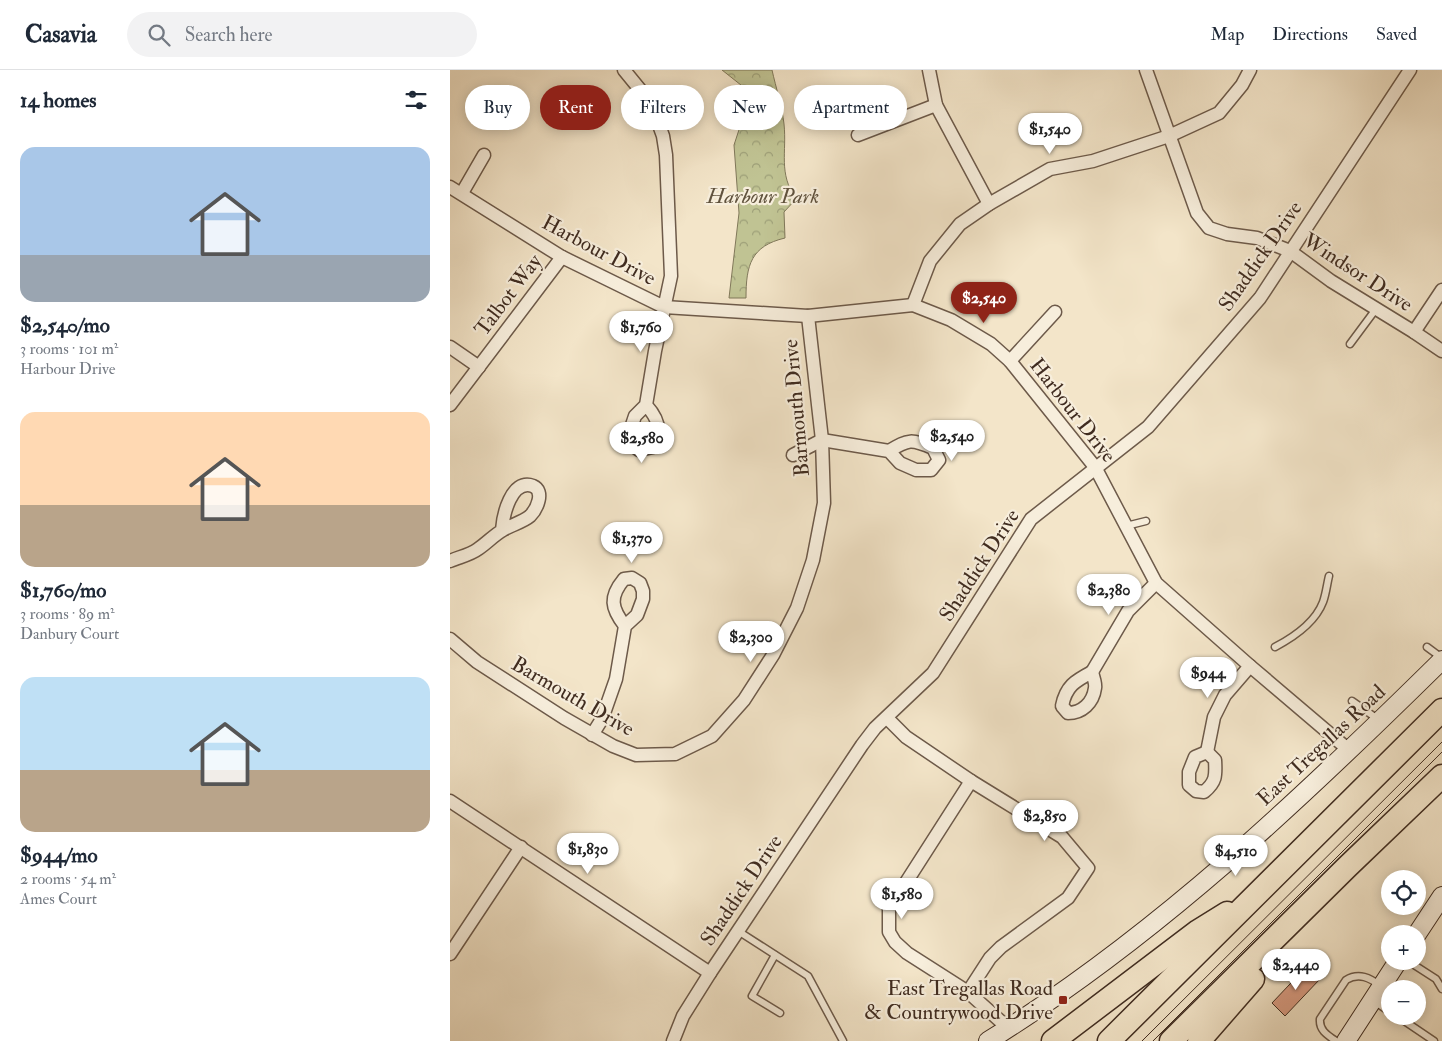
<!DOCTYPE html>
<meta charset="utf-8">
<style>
body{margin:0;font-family:"IM FELL Double Pica",serif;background:#f2f2f3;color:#1f2937;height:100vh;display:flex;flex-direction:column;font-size:19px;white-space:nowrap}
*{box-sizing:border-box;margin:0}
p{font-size:16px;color:#747a83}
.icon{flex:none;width:28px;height:28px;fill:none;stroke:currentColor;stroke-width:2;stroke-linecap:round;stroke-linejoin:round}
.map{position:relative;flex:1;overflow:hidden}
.panel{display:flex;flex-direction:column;background:#fff;width:450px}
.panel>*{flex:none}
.guide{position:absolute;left:15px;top:15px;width:475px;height:45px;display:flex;gap:10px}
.controls{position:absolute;left:931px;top:800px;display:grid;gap:10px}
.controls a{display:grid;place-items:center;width:45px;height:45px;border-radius:50%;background:#fff;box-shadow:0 2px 12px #0003;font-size:25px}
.price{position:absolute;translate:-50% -42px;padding:0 11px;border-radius:18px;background:#fff;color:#222;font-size:16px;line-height:32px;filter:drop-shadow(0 1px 2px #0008)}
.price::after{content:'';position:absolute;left:50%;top:30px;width:15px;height:11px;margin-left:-8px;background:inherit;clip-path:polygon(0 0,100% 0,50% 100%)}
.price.active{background:#8f2418;color:#fff}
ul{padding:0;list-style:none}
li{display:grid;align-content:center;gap:10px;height:265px;padding:0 20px}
li span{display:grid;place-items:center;height:155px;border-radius:15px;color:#555}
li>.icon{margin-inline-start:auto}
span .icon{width:90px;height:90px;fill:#fffc;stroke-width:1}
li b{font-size:21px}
h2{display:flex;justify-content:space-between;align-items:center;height:60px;padding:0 20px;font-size:21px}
.pill{padding:0 18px;border-radius:22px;background:#fff;box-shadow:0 2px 12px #0003;font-size:18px;line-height:45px}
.pill.active{background:#8f2418;color:#fff}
header{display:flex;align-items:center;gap:30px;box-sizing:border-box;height:70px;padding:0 25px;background:#fff;border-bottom:1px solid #e0e1e3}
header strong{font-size:24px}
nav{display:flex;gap:28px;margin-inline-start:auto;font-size:18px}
.search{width:350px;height:45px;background:#f2f2f3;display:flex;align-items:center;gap:12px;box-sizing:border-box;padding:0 18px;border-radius:28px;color:#747a83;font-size:19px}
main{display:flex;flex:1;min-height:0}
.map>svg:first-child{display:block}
.park{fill:url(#park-crowns);stroke:#80785a}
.building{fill:#db9d84;stroke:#402c20}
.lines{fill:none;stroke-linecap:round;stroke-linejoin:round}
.lane-casing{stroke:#6d5a4a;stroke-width:9}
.street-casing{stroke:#6d5a4a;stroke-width:15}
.secondary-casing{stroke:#402c20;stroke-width:20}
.highway-casing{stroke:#402c20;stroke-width:25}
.lane{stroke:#f7eedc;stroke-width:6}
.street{stroke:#f7eedc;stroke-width:12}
.secondary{stroke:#f7eedc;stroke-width:18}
.highway{stroke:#f3e5c9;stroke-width:22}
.tram{stroke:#402c20;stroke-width:1}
.poi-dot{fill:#8f2418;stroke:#f7eedc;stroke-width:2}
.labels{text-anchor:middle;stroke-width:4.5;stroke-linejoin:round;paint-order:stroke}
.park-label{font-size:21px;font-style:italic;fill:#60523d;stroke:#f7eedc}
.street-label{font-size:21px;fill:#402c20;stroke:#f7eedc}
.poi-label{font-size:21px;fill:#402c20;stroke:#f7eedc;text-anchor:end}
</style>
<header>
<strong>Casavia</strong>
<div class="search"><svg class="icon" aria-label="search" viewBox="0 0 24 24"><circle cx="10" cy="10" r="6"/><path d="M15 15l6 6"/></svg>Search here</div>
<nav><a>Map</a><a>Directions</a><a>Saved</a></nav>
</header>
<main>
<section class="panel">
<h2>14 homes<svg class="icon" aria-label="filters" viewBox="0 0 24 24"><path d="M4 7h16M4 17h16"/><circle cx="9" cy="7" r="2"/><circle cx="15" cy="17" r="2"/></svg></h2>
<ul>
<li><span style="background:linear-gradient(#a9c7e8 70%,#9aa5b1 0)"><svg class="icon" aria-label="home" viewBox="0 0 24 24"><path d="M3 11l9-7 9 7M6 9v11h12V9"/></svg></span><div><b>$2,540/mo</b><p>3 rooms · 101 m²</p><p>Harbour Drive</p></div></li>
<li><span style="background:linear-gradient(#ffd9b3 60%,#b9a48a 0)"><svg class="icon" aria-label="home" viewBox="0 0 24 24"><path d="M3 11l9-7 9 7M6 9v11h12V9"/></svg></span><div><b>$1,760/mo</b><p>3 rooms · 89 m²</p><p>Danbury Court</p></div></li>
<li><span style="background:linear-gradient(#bfe0f5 60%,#b9a48a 0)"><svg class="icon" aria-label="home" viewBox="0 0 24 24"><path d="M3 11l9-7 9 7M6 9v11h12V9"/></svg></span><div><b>$944/mo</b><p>2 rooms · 54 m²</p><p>Ames Court</p></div></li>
</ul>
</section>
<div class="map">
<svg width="992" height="971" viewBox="0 0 992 971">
<defs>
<pattern id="park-crowns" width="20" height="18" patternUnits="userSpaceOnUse" patternTransform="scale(1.25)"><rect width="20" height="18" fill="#c0c393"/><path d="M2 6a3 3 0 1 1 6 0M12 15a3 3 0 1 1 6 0" fill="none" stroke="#9d9f78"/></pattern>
</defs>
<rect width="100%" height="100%" fill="#f3e5c9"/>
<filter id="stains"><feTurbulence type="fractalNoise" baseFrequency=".004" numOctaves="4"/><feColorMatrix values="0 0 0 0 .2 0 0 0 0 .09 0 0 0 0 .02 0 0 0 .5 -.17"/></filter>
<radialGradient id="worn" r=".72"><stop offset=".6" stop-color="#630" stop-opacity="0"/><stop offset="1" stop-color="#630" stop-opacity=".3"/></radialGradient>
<path class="park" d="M272 0H322C326 18 332 36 334 54 337 82 328 103 346 129L334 142 335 168C301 176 296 195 296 228H279L289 143 284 75 301 23Z"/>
<polygon class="building" points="857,896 870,909 835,946 822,933"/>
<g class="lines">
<defs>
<g id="lane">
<polyline points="900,274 926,239"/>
<polyline points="676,456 696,451"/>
<path d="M825 577C844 567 865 553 873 532 876 524 877 514 879 506"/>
<polyline points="977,577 992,588"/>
<polyline points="902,631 929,650"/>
<polyline points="288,861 358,906 393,971"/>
<polyline points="325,885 302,926 330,943"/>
<polyline points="958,891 986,909 992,919"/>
<polyline points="924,931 940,942"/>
<polyline points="947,946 984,971"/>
<path d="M886 971C877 965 869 960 870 949L896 910C909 902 920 908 931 916"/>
</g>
<g id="street">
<path d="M174 0 201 33 213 66 216 85 221 206 205 281 196 335 185 346 180 361 181 374 189 380 203 377C213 361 208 348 196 335"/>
<polyline points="479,0 486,35 539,134"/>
<polyline points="696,0 747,143 759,158 777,164 807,168 840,181 881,211 964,262 992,281"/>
<polyline points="408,65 486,35"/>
<polyline points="0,117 112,187 214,237 358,246 463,235 501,250 541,274 560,291 645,397 706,513 800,596 900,681"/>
<polyline points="12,123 34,85"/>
<polyline points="463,235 480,191 510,154 539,134 600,99 643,91 719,66 769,43 792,15 800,0"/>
<polyline points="964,262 992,220"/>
<polyline points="0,277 29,297"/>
<polyline points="560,291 605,242"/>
<polyline points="0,335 112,187"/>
<path d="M343 385 372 370 439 381 450 393 466 400H481L489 390 483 378C461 369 459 369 439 381"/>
<path d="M0 491C9 487 20 485 28 479 37 473 44 465 53 460 61 455 73 452 80 446 87 439 95 421 83 416 61 408 53 446 52 460"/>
<polyline points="0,569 27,592 114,648 163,676 186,685 225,684 262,666 294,630 323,585 347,538 363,490 374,433 372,370 358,246"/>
<path d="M642 602C643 607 646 613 645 618 643 633 632 643 618 643L612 636C616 616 625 611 642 602Z"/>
<polyline points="642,602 678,541 706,513"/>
<polyline points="437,648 456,667 521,711 612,767 638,798 618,828 551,877 540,888 518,922"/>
<path d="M142 665 152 649 166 609 175 556 187 545 193 529V521L190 513 182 508 174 509C159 527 161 538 175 556"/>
<path d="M757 682 765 690C766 706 766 712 754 722L746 721 739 715V702L745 687Z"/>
<polyline points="757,682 764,647 775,625 800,596"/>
<polyline points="521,711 439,839 439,862 445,872 457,883 518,922 558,958"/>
<polyline points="0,731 260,903"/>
<polyline points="0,884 71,777"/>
<polyline points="223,971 233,946 260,903 412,675 425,658 483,603 581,449 698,357 810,228 960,0"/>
</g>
<g id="secondary">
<polyline points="967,864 992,826"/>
<path d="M538 971C707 866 851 729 992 590"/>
<polyline points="896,971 948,891"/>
</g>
<g id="highway">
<polyline points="603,971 748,861 777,843"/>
<polyline points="659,971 992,640"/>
<polyline points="721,971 897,797 992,706"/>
<polyline points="749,971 803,909"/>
</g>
</defs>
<use href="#lane" class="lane-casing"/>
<use href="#street" class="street-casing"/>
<use href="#secondary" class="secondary-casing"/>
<use href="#highway" class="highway-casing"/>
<use href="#lane" class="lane"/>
<use href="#street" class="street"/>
<use href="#secondary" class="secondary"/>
<use href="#highway" class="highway"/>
<g class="tram">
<polyline points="692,971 992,672"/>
<polyline points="703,971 992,682"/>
</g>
</g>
<rect class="poi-dot" x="608" y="925" width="10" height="10" rx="2.5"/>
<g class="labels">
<g class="park-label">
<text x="313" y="133">Harbour Park</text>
</g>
<g class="street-label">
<text transform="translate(149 180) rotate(28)" y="7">Harbour Drive</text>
<text transform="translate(810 186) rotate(-55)" y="7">Shaddick Drive</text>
<text transform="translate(908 202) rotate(33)" y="7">Windsor Drive</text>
<text transform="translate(58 225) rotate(-53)" y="7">Talbot Way</text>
<text transform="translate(346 338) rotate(-95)" y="7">Barmouth Drive</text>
<text transform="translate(623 340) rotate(52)" y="7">Harbour Drive</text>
<text transform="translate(529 495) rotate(-57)" y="7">Shaddick Drive</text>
<text transform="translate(123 626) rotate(30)" y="7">Barmouth Drive</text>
<text transform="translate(871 675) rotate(-43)" y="7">East Tregallas Road</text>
<text transform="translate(291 820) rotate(-56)" y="7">Shaddick Drive</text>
</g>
<g class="poi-label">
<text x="603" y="925">East Tregallas Road<tspan x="603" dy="24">&amp; Countrywood Drive</tspan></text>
</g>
</g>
<rect width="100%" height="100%" filter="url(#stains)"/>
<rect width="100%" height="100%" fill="url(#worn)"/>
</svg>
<div class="controls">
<a><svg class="icon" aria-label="locate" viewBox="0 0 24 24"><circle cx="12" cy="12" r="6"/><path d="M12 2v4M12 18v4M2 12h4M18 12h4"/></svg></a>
<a>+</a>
<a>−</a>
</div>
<b class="price" style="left:600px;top:85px">$1,540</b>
<b class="price active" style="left:534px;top:254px">$2,540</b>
<b class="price" style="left:191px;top:283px">$1,760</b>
<b class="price" style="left:502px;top:392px">$2,540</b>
<b class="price" style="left:192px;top:394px">$2,580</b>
<b class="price" style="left:182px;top:494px">$1,370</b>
<b class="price" style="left:659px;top:546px">$2,380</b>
<b class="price" style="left:301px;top:593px">$2,300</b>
<b class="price" style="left:758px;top:629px">$944</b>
<b class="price" style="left:595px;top:772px">$2,850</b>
<b class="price" style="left:138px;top:805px">$1,830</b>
<b class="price" style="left:786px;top:807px">$4,510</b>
<b class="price" style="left:452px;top:850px">$1,580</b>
<b class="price" style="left:846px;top:921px">$2,440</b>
<div class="guide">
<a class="pill">Buy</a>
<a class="pill active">Rent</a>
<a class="pill">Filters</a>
<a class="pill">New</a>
<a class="pill">Apartment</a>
</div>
</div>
</main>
